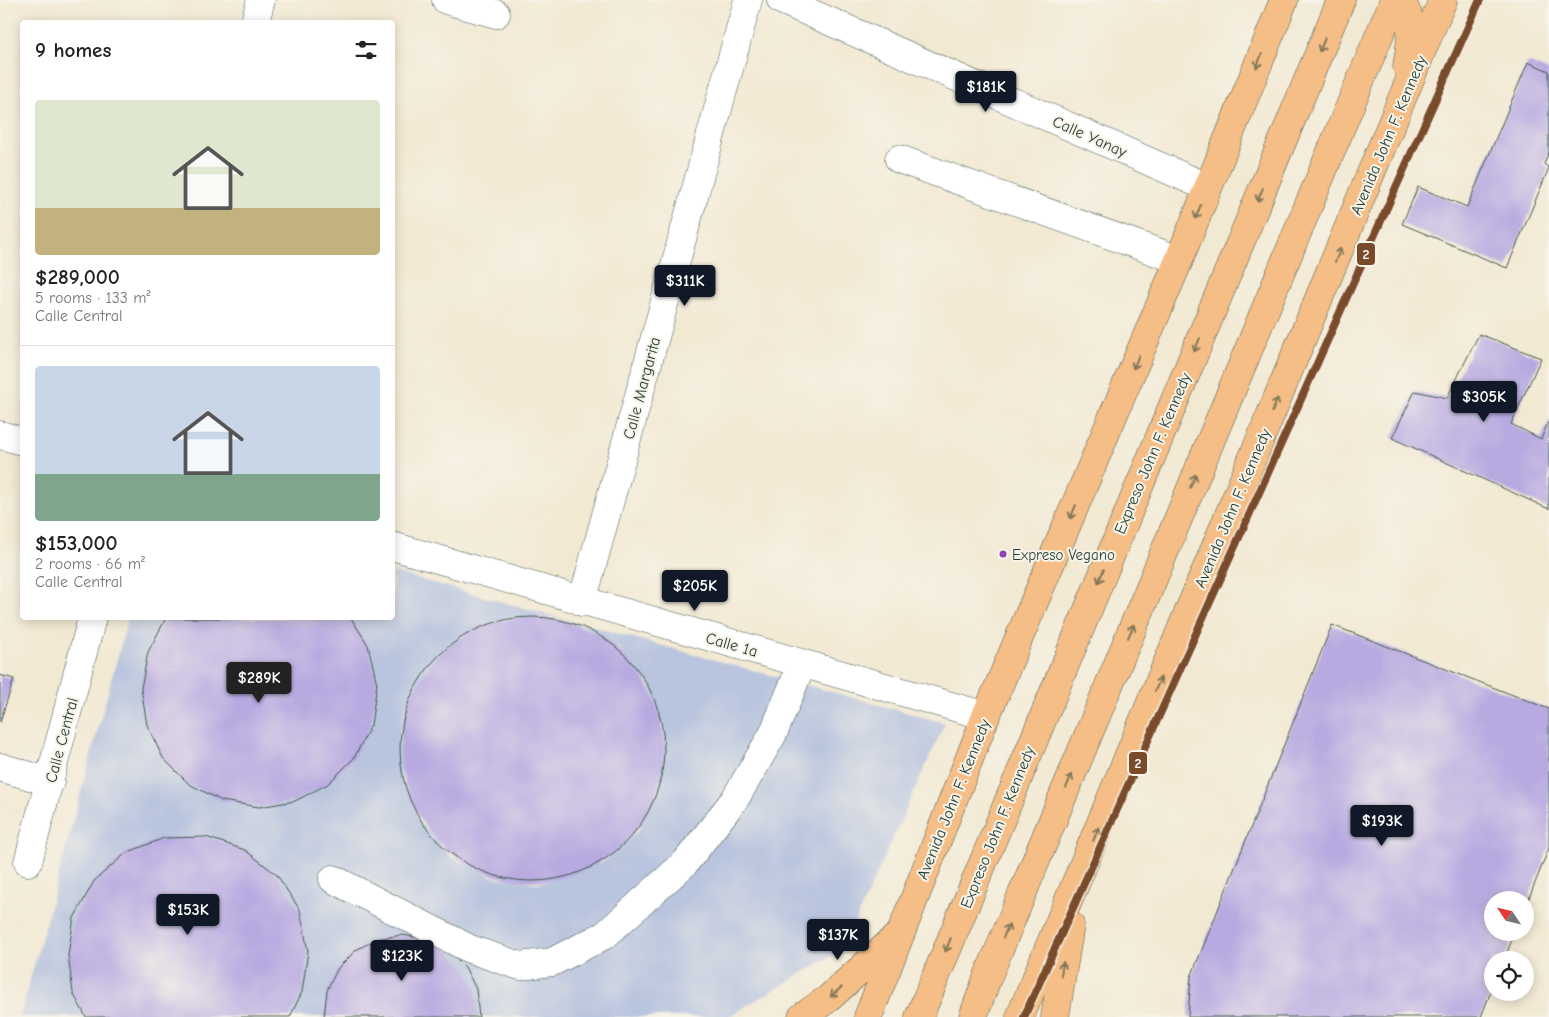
<!DOCTYPE html>
<meta charset="utf-8">
<style>
body{margin:0;font-family:"Comic Neue",sans-serif;background:#f6f6f6;color:#222;height:100vh;display:flex;flex-direction:column;font-size:19px;white-space:nowrap}
*{box-sizing:border-box;margin:0}
p{font-size:16px;color:#767676}
.icon{flex:none;width:28px;height:28px;fill:none;stroke:currentColor;stroke-width:2;stroke-linecap:round;stroke-linejoin:round}
.map{position:relative;flex:1;overflow:hidden}
.side{position:absolute;left:20px;top:20px;width:375px;height:600px;display:flex;flex-direction:column;background:#fff;border-radius:5px;box-shadow:0 2px 12px #0003}
.side>*{flex:none}
.needle{width:32px;rotate:305deg}
.fabs{position:absolute;left:1484px;top:891px;display:grid;gap:10px}
.fabs a{display:grid;place-items:center;width:50px;height:50px;border-radius:50%;background:#fff;box-shadow:0 2px 12px #0003;font-size:25px}
.price{position:absolute;translate:-50% -42px;padding:0 11px;border-radius:5px;background:#111827;color:#fff;font-size:16px;line-height:32px;filter:drop-shadow(0 1px 2px #0008)}
.price::after{content:'';position:absolute;left:50%;top:30px;width:15px;height:11px;margin-left:-8px;background:inherit;clip-path:polygon(0 0,100% 0,50% 100%)}
.price.active{background:#222;color:#fff}
ul{padding:0;list-style:none}
li{display:grid;align-content:center;gap:10px;height:265px;padding:0 15px}
li+li{border-top:1px solid #e0e0e0}
li span{display:grid;place-items:center;height:155px;border-radius:5px;color:#555}
li>.icon{margin-inline-start:auto}
span .icon{width:90px;height:90px;fill:#fffc;stroke-width:1}
li b{font-size:21px}
h2{display:flex;justify-content:space-between;align-items:center;height:60px;padding:0 15px;font-size:21px}
.map>svg:first-child{display:block}
.industrial{fill:#b9c5de;fill-rule:evenodd}
.building{fill:#b8aae1}
.lines{fill:none;stroke-linecap:round;stroke-linejoin:round}
.minor-casing{stroke:#3f574c;stroke-width:29}
.major-casing{stroke:#3f574c;stroke-width:29}
.highway-casing{stroke:#3f574c;stroke-width:29}
.minor{stroke:#fff;stroke-width:28}
.major{stroke:#f6be87;stroke-width:28}
.highway{stroke:#f6be87;stroke-width:28}
.metro-1-casing{stroke:#f7f3e8;stroke-width:11}
.metro-1{stroke:#7a4b2a;stroke-width:8}
.oneway{stroke:#807759}
.bus-dot{fill:#8e44ad;stroke:#f7f3e8;stroke-width:2}
.labels{text-anchor:middle;stroke-width:4;stroke-linejoin:round;paint-order:stroke}
.bus-label{font-size:15px;fill:#1f3d34;stroke:#f7f3e8;text-anchor:start}
.street-label{font-size:16px;fill:#1f3d34;stroke:#f7f3e8}
.line-badge{stroke:#f7f3e8;stroke-width:2}
.badge-label{font-size:14px;text-anchor:middle;font-weight:bold;fill:#fff}
</style>
<div class="map">
<svg width="1549" height="1017" viewBox="0 0 1549 1017">
<rect width="100%" height="100%" fill="#f7f3e8"/>
<filter id="ink" filterUnits="userSpaceOnUse"><feTurbulence type="fractalNoise" baseFrequency=".02" numOctaves="2"/><feDisplacementMap in="SourceGraphic" scale="10" xChannelSelector="R" yChannelSelector="G"/><feConvolveMatrix kernelMatrix="1 2 1 2 8 2 1 2 1" color-interpolation-filters="sRGB"/></filter>
<filter id="wash" filterUnits="userSpaceOnUse"><feTurbulence type="fractalNoise" baseFrequency=".0096" numOctaves="4" result="noise"/><feDisplacementMap in="SourceGraphic" scale="20" xChannelSelector="R" yChannelSelector="G"/><feGaussianBlur stdDeviation="1.12" result="paint"/><feColorMatrix in="noise" values="0 0 0 0 0 0 0 0 0 0 0 0 0 0 0 0 0 1.4 0 .05"/><feComposite in="paint" operator="in"/></filter>
<g filter="url(#wash)">
<rect width="100%" height="100%" fill="#f2e9d3"/>
<path class="industrial" d="M393 572 945 723 843 949 728 1017H479L476 990 465 967 448 950 426 939 402 935 377 939 356 950 338 968 327 990 324 1017H290L302 992 308 951 300 910 277 875 245 850 205 837 164 838 94 881 74 918 68 955 73 993 86 1017H20L128 618H166L148 652 141 688 147 725 163 758 295 801 328 784 354 758 371 725 377 684 368 645 351 618H392ZM553 617 580 624 620 649 649 685 664 729 659 789 638 831 603 862 538 883 493 877 451 857 420 823 402 780 399 734 406 706 429 665 464 635 507 618Z"/>
<g id="blocks">
<g class="building">
<polygon points="1528,62 1549,71 1549,152 1544,164 1549,168 1507,268 1402,224 1418,187 1467,207"/>
<polygon points="1479,334 1541,358 1511,424 1541,439 1549,420 1549,509 1392,438 1415,391 1447,398"/>
<circle cx="532" cy="749" r="132"/>
<polygon points="166,618 351,618 368,645 377,684 371,725 354,758 328,784 295,801 259,807 222,801 189,784 163,758 147,725 141,688 148,652"/>
<polygon points="1332,625 1549,709 1549,848 1525,908 1525,900 1492,900 1492,932 1515,932 1504,960 1492,960 1492,989 1481,1017 1188,1017 1191,977"/>
<polygon points="0,675 14,679 0,722"/>
<polygon points="206,837 245,850 277,875 300,910 308,951 302,992 290,1017 86,1017 73,993 68,955 74,918 94,881 126,853 164,838"/>
<polygon points="402,935 426,939 448,950 465,967 476,989 479,1017 324,1017 327,990 338,968 356,950 377,939"/>
</g>
</g>
</g>
<g filter="url(#ink)">
<use href="#blocks" fill-opacity="0" stroke="#3f574c" stroke-width="1"/>
<g class="lines">
<defs>
<g id="minor">
<polyline points="446,0 496,14"/>
<polyline points="781,0 1207,187"/>
<polyline points="255,22 261,0"/>
<polyline points="899,159 1179,260"/>
<polyline points="0,435 22,441"/>
<polyline points="392,546 986,716"/>
<polyline points="582,602 748,0"/>
<polyline points="0,767 50,782"/>
<polyline points="28,862 92,618"/>
<polyline points="333,879 470,949 520,966 552,962 605,935 685,863 735,799 773,734 802,664"/>
</g>
<g id="major">
<path d="M1398 0C1417 19 1411 41 1407 66"/>
<polyline points="802,1017 829,998 895,938"/>
<polyline points="868,1017 986,716 1179,260 1284,0"/>
<polyline points="1020,1017 1443,0"/>
<polyline points="1055,1017 1070,925"/>
</g>
<g id="highway">
<polyline points="919,1017 1341,0"/>
<polyline points="973,1017 988,976 1394,0"/>
</g>
</defs>
<use href="#minor" class="minor-casing"/>
<use href="#major" class="major-casing"/>
<use href="#highway" class="highway-casing"/>
<use href="#minor" class="minor"/>
<use href="#major" class="major"/>
<use href="#highway" class="highway"/>
<defs>
<polyline id="metro-1" points="1024,1017 1480,0"/>
</defs>
<use href="#metro-1" class="metro-1-casing"/>
<use href="#metro-1" class="metro-1"/>
</g>
<defs><path id="oneway-shaft" d="M-6 0H5M1.5-3L5.5 0L1.5 3" fill="none" stroke-width="1.6" stroke-linecap="round" stroke-linejoin="round" transform="scale(1.25)"/></defs>
<g class="oneway">
<use href="#oneway-shaft" transform="translate(1322 45) rotate(113)"/>
<use href="#oneway-shaft" transform="translate(1259 61) rotate(112)"/>
<use href="#oneway-shaft" transform="translate(1260 195) rotate(113)"/>
<use href="#oneway-shaft" transform="translate(1198 212) rotate(111)"/>
<use href="#oneway-shaft" transform="translate(1338 255) rotate(-67)"/>
<use href="#oneway-shaft" transform="translate(1197 345) rotate(113)"/>
<use href="#oneway-shaft" transform="translate(1136 362) rotate(113)"/>
<use href="#oneway-shaft" transform="translate(1275 405) rotate(-67)"/>
<use href="#oneway-shaft" transform="translate(1193 481) rotate(-67)"/>
<use href="#oneway-shaft" transform="translate(1073 512) rotate(113)"/>
<use href="#oneway-shaft" transform="translate(1101 576) rotate(113)"/>
<use href="#oneway-shaft" transform="translate(1131 631) rotate(-67)"/>
<use href="#oneway-shaft" transform="translate(1158 684) rotate(-67)"/>
<use href="#oneway-shaft" transform="translate(1069 781) rotate(-67)"/>
<use href="#oneway-shaft" transform="translate(1096 834) rotate(-67)"/>
<use href="#oneway-shaft" transform="translate(1006 931) rotate(-67)"/>
<use href="#oneway-shaft" transform="translate(948 945) rotate(112)"/>
<use href="#oneway-shaft" transform="translate(1062 969) rotate(-81)"/>
<use href="#oneway-shaft" transform="translate(836 992) rotate(138)"/>
</g>
</g>
<circle class="bus-dot" cx="1003" cy="554" r="4.5"/>
<g class="labels">
<g class="bus-label">
<text x="1012" y="560">Expreso Vegano</text>
</g>
<g class="street-label">
<text transform="translate(1388 135) rotate(-67)" y="6">Avenida John F. Kennedy</text>
<text transform="translate(1090 136) rotate(24)" y="6">Calle Yanay</text>
<text transform="translate(641 388) rotate(-75)" y="6">Calle Margarita</text>
<text transform="translate(1152 453) rotate(-67)" y="6">Expreso John F. Kennedy</text>
<text transform="translate(1232 508) rotate(-67)" y="6">Avenida John F. Kennedy</text>
<text transform="translate(732 644) rotate(16)" y="6">Calle 1a</text>
<text transform="translate(61 740) rotate(-75)" y="6">Calle Central</text>
<text transform="translate(953 799) rotate(-68)" y="6">Avenida John F. Kennedy</text>
<text transform="translate(997 827) rotate(-68)" y="6">Expreso John F. Kennedy</text>
</g>
</g>
<g class="line-badge">
<rect x="1356" y="242" width="20" height="24" rx="5" fill="#7a4b2a"/>
<rect x="1128" y="751" width="20" height="24" rx="5" fill="#7a4b2a"/>
</g>
<g class="badge-label">
<text x="1366" y="259">2</text>
<text x="1138" y="768">2</text>
</g>
</svg>
<div class="fabs">
<a><svg class="needle" viewBox="-14 -14 28 28"><path d="M0-13l5 13h-10z" fill="#e53935"/><path d="M0 13l5-13h-10z" fill="#767676"/></svg></a>
<a><svg class="icon" aria-label="locate" viewBox="0 0 24 24"><circle cx="12" cy="12" r="6"/><path d="M12 2v4M12 18v4M2 12h4M18 12h4"/></svg></a>
</div>
<b class="price" style="left:986px;top:113px">$181K</b>
<b class="price" style="left:685px;top:307px">$311K</b>
<b class="price" style="left:1484px;top:423px">$305K</b>
<b class="price" style="left:695px;top:612px">$205K</b>
<b class="price active" style="left:259px;top:704px">$289K</b>
<b class="price" style="left:1382px;top:847px">$193K</b>
<b class="price" style="left:188px;top:936px">$153K</b>
<b class="price" style="left:838px;top:961px">$137K</b>
<b class="price" style="left:402px;top:982px">$123K</b>
<section class="side">
<h2>9 homes<svg class="icon" aria-label="filters" viewBox="0 0 24 24"><path d="M4 7h16M4 17h16"/><circle cx="9" cy="7" r="2"/><circle cx="15" cy="17" r="2"/></svg></h2>
<ul>
<li><span style="background:linear-gradient(#dfe7d0 70%,#c2b280 0)"><svg class="icon" aria-label="home" viewBox="0 0 24 24"><path d="M3 11l9-7 9 7M6 9v11h12V9"/></svg></span><div><b>$289,000</b><p>5 rooms · 133 m²</p><p>Calle Central</p></div></li>
<li><span style="background:linear-gradient(#c9d6e8 70%,#7fa58c 0)"><svg class="icon" aria-label="home" viewBox="0 0 24 24"><path d="M3 11l9-7 9 7M6 9v11h12V9"/></svg></span><div><b>$153,000</b><p>2 rooms · 66 m²</p><p>Calle Central</p></div></li>
</ul>
</section>
</div>
